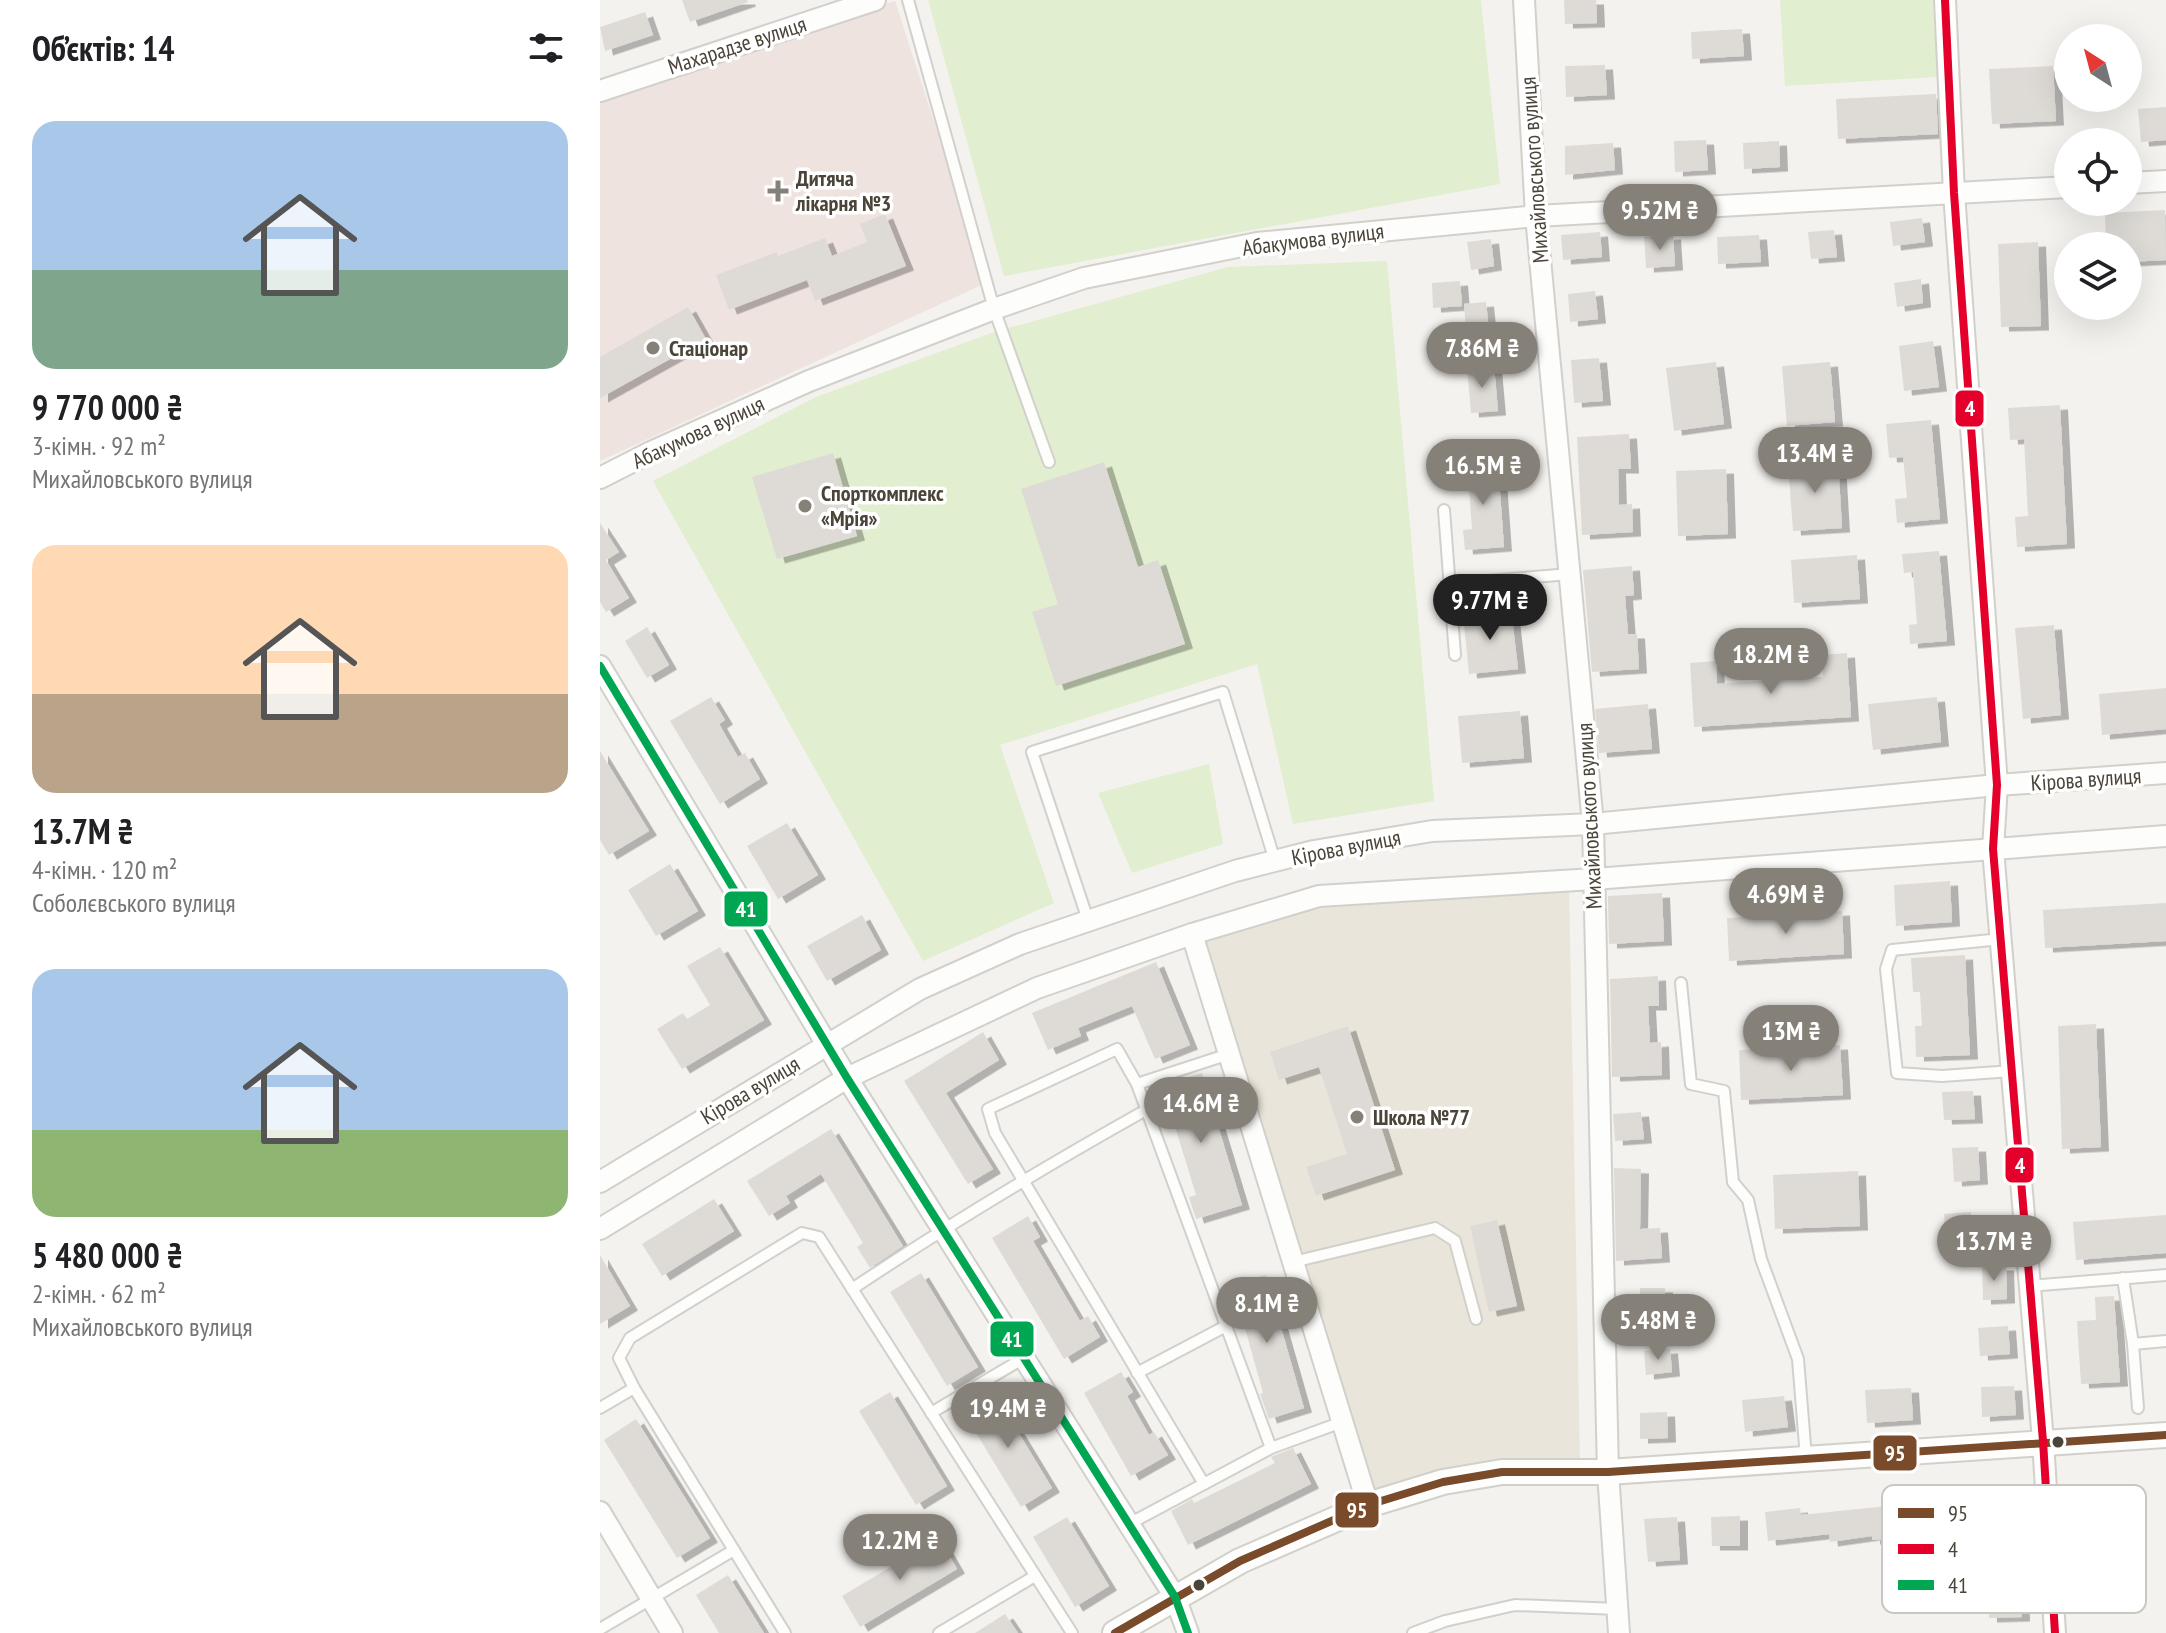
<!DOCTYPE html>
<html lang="uk">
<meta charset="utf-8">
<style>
body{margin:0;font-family:"PT Sans Narrow",sans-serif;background:#f2f2f2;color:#202124;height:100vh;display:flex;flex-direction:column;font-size:30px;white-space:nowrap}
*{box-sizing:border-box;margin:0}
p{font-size:26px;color:#757577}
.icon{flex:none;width:44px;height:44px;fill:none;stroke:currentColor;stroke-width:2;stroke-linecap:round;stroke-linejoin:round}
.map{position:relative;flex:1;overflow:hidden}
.side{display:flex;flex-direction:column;background:#fff;width:600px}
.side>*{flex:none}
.needle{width:52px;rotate:324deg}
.controls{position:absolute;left:1454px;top:24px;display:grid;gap:16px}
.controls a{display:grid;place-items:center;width:88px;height:88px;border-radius:50%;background:#fff;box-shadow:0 8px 32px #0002;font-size:40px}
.price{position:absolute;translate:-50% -68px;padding:0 18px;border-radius:28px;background:#868178;color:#fff;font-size:26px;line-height:52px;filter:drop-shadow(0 2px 4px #0008)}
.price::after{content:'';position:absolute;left:50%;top:48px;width:24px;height:18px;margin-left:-12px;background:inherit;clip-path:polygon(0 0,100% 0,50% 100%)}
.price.active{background:#222;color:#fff}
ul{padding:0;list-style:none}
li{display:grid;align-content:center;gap:16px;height:424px;padding:0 32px}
li span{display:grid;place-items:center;height:248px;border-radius:24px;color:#555}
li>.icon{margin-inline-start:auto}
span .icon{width:144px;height:144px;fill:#fffc;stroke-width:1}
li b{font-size:34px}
h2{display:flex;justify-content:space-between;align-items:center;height:96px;padding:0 32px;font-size:34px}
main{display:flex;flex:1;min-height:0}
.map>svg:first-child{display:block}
.education{fill:#eae5da}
.medical{fill:#eee3df}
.green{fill:#e1eecf}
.building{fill:#dedbd6;filter:url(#shadow)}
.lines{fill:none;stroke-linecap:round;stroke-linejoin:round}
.service-casing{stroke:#d2d0cb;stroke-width:14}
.minor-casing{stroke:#d2d0cb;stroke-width:24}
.tertiary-casing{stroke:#d2d0cb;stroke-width:28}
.service{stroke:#fdfdfc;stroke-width:10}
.minor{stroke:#fdfdfc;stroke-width:20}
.tertiary{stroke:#fdfdfc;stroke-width:24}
.bus-1-casing{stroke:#fff;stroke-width:14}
.bus-2-casing{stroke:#fff;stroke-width:14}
.bus-3-casing{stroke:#fff;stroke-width:14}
.bus-1{stroke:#7a4b2a;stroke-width:8}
.bus-2{stroke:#e4002b;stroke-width:8}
.bus-3{stroke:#00a651;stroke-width:8}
.poi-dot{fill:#868178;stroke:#fff;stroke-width:3}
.bus-dot{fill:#4b4439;stroke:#fff;stroke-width:3}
.labels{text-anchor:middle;stroke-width:7;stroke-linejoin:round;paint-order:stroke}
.street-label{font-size:22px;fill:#4b4439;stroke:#fff}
.poi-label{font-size:22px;font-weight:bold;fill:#4b4439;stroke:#fff;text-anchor:start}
.key{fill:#fff;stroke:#c9c7c4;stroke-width:2}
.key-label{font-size:22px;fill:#4b4439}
.line-badge{stroke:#fff;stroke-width:3}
.badge-label{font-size:22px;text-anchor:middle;font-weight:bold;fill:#fff}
</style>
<main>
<section class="side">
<h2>Об’єктів: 14<svg class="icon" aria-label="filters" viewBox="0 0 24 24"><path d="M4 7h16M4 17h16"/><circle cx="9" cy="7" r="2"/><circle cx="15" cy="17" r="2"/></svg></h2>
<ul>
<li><span style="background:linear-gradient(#a9c7e8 60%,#7fa58c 0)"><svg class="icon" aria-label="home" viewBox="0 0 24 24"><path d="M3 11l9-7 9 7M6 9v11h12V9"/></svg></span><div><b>9 770 000 ₴</b><p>3-кімн. · 92 m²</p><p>Михайловського вулиця</p></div></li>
<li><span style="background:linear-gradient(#ffd9b3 60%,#b9a48a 0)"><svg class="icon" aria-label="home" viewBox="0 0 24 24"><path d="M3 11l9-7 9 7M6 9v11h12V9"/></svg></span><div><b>13.7M ₴</b><p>4-кімн. · 120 m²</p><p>Соболєвського вулиця</p></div></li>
<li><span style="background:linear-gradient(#a9c7e8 65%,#8fb573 0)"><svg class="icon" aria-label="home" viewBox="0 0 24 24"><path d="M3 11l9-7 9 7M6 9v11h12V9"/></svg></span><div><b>5 480 000 ₴</b><p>2-кімн. · 62 m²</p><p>Михайловського вулиця</p></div></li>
</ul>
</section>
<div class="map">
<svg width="1566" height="1633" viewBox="0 0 1566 1633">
<defs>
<filter id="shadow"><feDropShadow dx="8" dy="4.5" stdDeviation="0" flood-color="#0004"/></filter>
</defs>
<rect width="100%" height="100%" fill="#f4f2ee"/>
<polygon class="education" points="969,884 980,1461 774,1497 604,941 720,905"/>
<polygon class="medical" points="295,1 386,283 0,461 0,100"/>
<g class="green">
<polygon points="328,0 881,0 900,184 404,276"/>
<polygon points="1180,0 1333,0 1338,77 1185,86"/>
<polygon points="787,261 834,801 693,824 657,664 400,745 454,903 323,961 53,481 216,397 394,332 628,267"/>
<polygon points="609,764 623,844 532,873 498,793"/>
</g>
<g class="building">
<polygon points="82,0 147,0 148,2 90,22"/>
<polygon points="964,0 996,0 997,23 965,24"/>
<polygon points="45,12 53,35 5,51 0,27"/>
<polygon points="1142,29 1144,56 1092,59 1091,32"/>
<polygon points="1005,65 1007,95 966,97 965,66"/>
<polygon points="1453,66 1456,121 1392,124 1389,69"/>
<polygon points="1336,94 1338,134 1238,139 1236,99"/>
<polygon points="1566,107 1566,140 1541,142 1538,109"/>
<polygon points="1106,140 1108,170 1075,172 1074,141"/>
<polygon points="1179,141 1180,167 1144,169 1143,143"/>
<polygon points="1013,143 1015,170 965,175 965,146"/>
<polygon points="1565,210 1566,260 1528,262 1528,246 1506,246 1505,213"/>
<polygon points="285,214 306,266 215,301 207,280 129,310 116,275 177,252 178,256 225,238 232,256 267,242 260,224"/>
<polygon points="1322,218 1325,242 1293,246 1290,222"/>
<polygon points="1234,230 1237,257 1211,259 1208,232"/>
<polygon points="1000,232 1002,257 963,260 961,235"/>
<polygon points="1073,235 1075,266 1046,268 1044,237"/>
<polygon points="1159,235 1161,262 1118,264 1117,237"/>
<polygon points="891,239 894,266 871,270 867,242"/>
<polygon points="1438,242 1441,326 1401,327 1398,244"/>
<polygon points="1321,279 1323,303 1297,307 1294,283"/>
<polygon points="860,281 862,306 833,308 832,283"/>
<polygon points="995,291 998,319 970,322 968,294"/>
<polygon points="886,302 889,331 866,332 864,304"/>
<polygon points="88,307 106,339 0,398 0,357"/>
<polygon points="1333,341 1339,387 1304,391 1299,346"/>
<polygon points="999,358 1003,401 974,403 971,360"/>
<polygon points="1116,362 1124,424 1074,431 1066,368"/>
<polygon points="1230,362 1235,422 1187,426 1182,366"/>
<polygon points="894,366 898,411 871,413 867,368"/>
<polygon points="1460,405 1467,544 1417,547 1415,517 1428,516 1424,439 1410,440 1408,408"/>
<polygon points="1331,420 1340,519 1297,523 1295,499 1307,498 1303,457 1289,458 1286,424"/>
<polygon points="1029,434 1031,469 1018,469 1019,505 1032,504 1033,532 982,535 977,437"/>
<polygon points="233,453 257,536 177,559 152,477"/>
<polygon points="1238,460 1242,528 1193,531 1188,463"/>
<polygon points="504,462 538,567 558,560 585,644 456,686 432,612 458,604 421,489"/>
<polygon points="898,464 904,547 865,550 863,530 872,529 869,488 861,488 860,466"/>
<polygon points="1126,469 1128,534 1078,536 1076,471"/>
<polygon points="0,523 19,552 6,560 29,598 6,612 0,602"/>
<polygon points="1339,551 1347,641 1310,644 1309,625 1317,624 1313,572 1304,573 1302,554"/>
<polygon points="1257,555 1260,599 1194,603 1191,560"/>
<polygon points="1032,566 1034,595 1025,596 1028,634 1037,634 1039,669 992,672 983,570"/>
<polygon points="911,609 918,669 869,674 863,614"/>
<polygon points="1454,625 1461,715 1423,719 1415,628"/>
<polygon points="47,627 69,665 47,678 25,641"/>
<polygon points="1247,653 1251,717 1094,727 1090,663 1116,661 1117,684 1223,677 1222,655"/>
<polygon points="1566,688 1566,729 1502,735 1499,694"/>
<polygon points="111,697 125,720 119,724 138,757 145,753 160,779 120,804 70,721"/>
<polygon points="1337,697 1341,742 1273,750 1268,704"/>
<polygon points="1048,704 1052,749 999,753 995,709"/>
<polygon points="920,711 924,758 862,763 858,716"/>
<polygon points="0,751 49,831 9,855 0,840"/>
<polygon points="187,823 218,875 178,899 147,846"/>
<polygon points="70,864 98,911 56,936 28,890"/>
<polygon points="1350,881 1352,922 1296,926 1294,885"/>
<polygon points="1062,893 1064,941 1009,944 1008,896"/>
<polygon points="1566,903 1566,941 1445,948 1443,910"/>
<polygon points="1242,911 1244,954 1129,961 1127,918"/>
<polygon points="262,915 281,950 227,981 207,946"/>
<polygon points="120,947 164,1020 82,1069 57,1029 83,1013 87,1019 110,1005 87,966"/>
<polygon points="1365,955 1370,1055 1316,1057 1315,1026 1322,1026 1320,992 1313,992 1311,958"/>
<polygon points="556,962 590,1045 555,1059 532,1006 478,1028 481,1036 448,1050 432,1013"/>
<polygon points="1058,976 1059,1006 1048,1006 1050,1043 1061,1042 1062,1075 1012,1077 1010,979"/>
<polygon points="1496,1024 1501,1147 1462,1149 1458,1026"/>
<polygon points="748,1026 795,1170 716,1196 706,1167 747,1154 719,1067 679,1080 670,1052"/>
<polygon points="383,1032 399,1060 346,1093 393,1169 368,1184 304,1081"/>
<polygon points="1240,1045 1243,1095 1141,1100 1139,1050"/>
<polygon points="602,1073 642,1205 596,1219 589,1197 596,1195 569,1107 562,1110 555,1087"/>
<polygon points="1373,1091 1375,1119 1344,1120 1342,1092"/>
<polygon points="1041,1112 1044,1139 1015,1141 1013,1114"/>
<polygon points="231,1129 303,1246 270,1268 257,1247 263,1243 221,1174 186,1196 190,1203 169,1216 147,1181"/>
<polygon points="1378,1147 1380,1180 1354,1182 1352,1148"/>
<polygon points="1014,1168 1041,1169 1040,1229 1060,1228 1062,1258 1016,1261"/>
<polygon points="1258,1171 1260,1226 1175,1229 1173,1175"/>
<polygon points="114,1199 134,1231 62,1276 42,1244"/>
<polygon points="1371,1212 1374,1235 1346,1238 1344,1214"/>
<polygon points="1566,1215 1566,1253 1476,1260 1473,1222"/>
<polygon points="428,1216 440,1237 433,1241 480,1321 488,1316 500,1337 464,1359 392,1238"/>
<polygon points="897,1220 917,1306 889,1312 870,1226"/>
<polygon points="0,1255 30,1306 0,1324"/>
<polygon points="1382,1266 1406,1266 1407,1299 1383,1300"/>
<polygon points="321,1273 378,1367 347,1386 290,1292"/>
<polygon points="666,1275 704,1408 669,1419 660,1394 663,1393 638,1303 629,1306 624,1285"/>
<rect x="1040" y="1288" width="25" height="34"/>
<polygon points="1514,1296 1520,1382 1481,1384 1477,1321 1496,1320 1495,1297"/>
<polygon points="1408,1326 1410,1354 1380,1356 1378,1328"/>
<polygon points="1070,1349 1072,1372 1046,1375 1044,1351"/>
<polygon points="521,1372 533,1392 527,1396 549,1435 554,1432 568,1455 531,1476 484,1393"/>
<polygon points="1414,1386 1416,1415 1382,1417 1381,1387"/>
<polygon points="1311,1388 1313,1420 1267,1423 1265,1390"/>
<polygon points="290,1392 347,1486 316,1505 259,1411"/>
<polygon points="395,1394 452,1488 421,1507 364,1413"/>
<polygon points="1184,1396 1188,1427 1145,1432 1142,1400"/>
<polygon points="1067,1412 1068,1438 1040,1439 1040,1413"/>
<polygon points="36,1419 110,1538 77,1558 4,1440"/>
<polygon points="693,1448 711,1484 588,1545 571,1511 592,1499 594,1503 675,1463 671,1457"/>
<polygon points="1335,1501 1338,1535 1272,1540 1272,1536 1230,1542 1229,1534 1168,1541 1165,1512 1200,1508 1201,1515"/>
<polygon points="1140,1516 1140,1546 1112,1546 1111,1517"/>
<polygon points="467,1517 509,1586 475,1607 433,1537"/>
<polygon points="1077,1517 1080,1560 1048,1562 1044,1519"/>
<polygon points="339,1538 357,1569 260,1627 242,1596"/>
<polygon points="128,1575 164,1633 119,1633 96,1595"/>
<polygon points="1421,1580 1422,1617 1389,1618 1388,1581"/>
<polygon points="405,1614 418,1633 375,1633"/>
</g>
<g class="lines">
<defs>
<g id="service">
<polyline points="308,0 394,309 449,462"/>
<polyline points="844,510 855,655"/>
<polyline points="850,584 970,574"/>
<polyline points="488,920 432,752 623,692 675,861"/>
<polyline points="1401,939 1292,950 1286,969 1297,1073 1342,1076 1412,1071"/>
<polyline points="1081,983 1091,1084 1124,1091 1133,1182 1148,1200 1161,1259 1198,1359 1206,1458"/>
<polyline points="537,1084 629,1054"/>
<polyline points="693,1262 835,1228 855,1241 876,1319"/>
<polyline points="1523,1278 1533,1344 1538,1408"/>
<polyline points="1430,1286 1566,1275"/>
<path d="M252 1289C348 1225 446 1166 546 1110"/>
<polyline points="1533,1344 1566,1341"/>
<polyline points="537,1373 626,1326"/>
<polyline points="0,1408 34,1388"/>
<polyline points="331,1413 424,1358"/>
<polyline points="604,1484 395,1133 388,1109 517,1049 537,1084 671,1448"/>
<polyline points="529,1524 671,1448 742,1422"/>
<polyline points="0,1629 134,1550"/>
<polyline points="185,1633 34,1388 19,1358 30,1338 202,1233 219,1237 472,1633"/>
<polyline points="339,1633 435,1576"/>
<polyline points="813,1633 845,1621 915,1605 1018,1609"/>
</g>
<g id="minor">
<polyline points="924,0 936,216 993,824 1008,1472 1019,1633"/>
<polyline points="1345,0 1354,193 1397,785 1393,849 1443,1441 1455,1633"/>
<polyline points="0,91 275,0"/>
<polyline points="1528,183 1566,181"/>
<polyline points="0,478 51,452 209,381 394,309 484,278 657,243 936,216 1468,187"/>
<polyline points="0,666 247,1078 575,1597 588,1633"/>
<polyline points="592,934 768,1505"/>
<polyline points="0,1182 320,989 420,944 635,871 714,851 832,831 993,824 1397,785 1566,773"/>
<polyline points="0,1229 247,1078 437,988 592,934 719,896 994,879 1566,836"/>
<polyline points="0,1512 72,1633"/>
</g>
<polyline id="tertiary" points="515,1633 640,1561 768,1505 843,1482 902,1472 1008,1472 1566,1435"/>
</defs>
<use href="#service" class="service-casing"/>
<use href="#minor" class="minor-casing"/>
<use href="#tertiary" class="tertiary-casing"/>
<use href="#service" class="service"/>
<use href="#minor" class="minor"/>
<use href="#tertiary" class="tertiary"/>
<defs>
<polyline id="bus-1" points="515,1633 640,1561 768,1505 843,1482 902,1472 1008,1472 1566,1435"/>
<polyline id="bus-2" points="1345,0 1354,193 1397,785 1393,849 1443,1441 1455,1633"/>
<polyline id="bus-3" points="0,666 247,1078 575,1597 588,1633"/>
</defs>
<use href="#bus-1" class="bus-1-casing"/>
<use href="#bus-2" class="bus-2-casing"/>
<use href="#bus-3" class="bus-3-casing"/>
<use href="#bus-1" class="bus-1"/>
<use href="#bus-2" class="bus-2"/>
<use href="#bus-3" class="bus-3"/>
</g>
<g class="poi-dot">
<path d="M174 179h8v8h8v8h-8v8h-8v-8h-8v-8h8z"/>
<circle cx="53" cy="348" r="8"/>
<circle cx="205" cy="506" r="8"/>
<circle cx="757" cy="1117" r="8"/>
</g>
<g class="bus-dot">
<circle cx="1458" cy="1442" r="7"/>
<circle cx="599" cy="1585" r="7"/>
</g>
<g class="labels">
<g class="street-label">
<text transform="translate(137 45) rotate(-18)" y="8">Махарадзе вулиця</text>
<text transform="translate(934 170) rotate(-94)" y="8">Михайловського вулиця</text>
<text transform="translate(713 239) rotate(-7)" y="8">Абакумова вулиця</text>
<text transform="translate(98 432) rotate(-25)" y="8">Абакумова вулиця</text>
<text transform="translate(1486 779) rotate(-4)" y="8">Кірова вулиця</text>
<text transform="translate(989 816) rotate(-93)" y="8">Михайловського вулиця</text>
<text transform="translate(746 847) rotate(-11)" y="8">Кірова вулиця</text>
<text transform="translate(150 1090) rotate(-31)" y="8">Кірова вулиця</text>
</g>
<g class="poi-label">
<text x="196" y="186">Дитяча<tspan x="196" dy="25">лікарня №3</tspan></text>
<text x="69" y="356">Стаціонар</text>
<text x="221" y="501">Спорткомплекс<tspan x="221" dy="25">«Мрія»</tspan></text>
<text x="773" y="1125">Школа №77</text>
</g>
</g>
<rect x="1282" y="1485" width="264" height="128" rx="12" class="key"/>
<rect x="1298" y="1508" width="36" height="10" fill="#7a4b2a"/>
<rect x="1298" y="1544" width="36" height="10" fill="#e4002b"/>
<rect x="1298" y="1580" width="36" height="10" fill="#00a651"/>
<g class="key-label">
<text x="1348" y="1521">95</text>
<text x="1348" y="1557">4</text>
<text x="1348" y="1593">41</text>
</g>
<g class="line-badge">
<rect x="1354" y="389" width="31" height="39" rx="8" fill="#e4002b"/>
<rect x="123" y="890" width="46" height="38" rx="8" fill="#00a651"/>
<rect x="1404" y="1146" width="31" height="38" rx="8" fill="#e4002b"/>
<rect x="389" y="1320" width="46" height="38" rx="8" fill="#00a651"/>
<rect x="1272" y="1434" width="46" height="38" rx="8" fill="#7a4b2a"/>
<rect x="734" y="1491" width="46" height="38" rx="8" fill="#7a4b2a"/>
</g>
<g class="badge-label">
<text x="1370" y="416">4</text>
<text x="146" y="917">41</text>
<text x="1420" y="1173">4</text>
<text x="412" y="1347">41</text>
<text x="1295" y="1461">95</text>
<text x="757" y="1518">95</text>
</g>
</svg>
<div class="controls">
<a><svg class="needle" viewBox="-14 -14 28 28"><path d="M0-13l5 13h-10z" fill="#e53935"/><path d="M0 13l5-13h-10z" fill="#757577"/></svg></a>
<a><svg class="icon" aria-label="locate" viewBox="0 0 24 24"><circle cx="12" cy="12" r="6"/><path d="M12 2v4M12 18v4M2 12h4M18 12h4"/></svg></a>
<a><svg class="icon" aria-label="layers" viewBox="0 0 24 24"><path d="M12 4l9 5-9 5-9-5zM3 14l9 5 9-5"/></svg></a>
</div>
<b class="price" style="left:1060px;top:252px">9.52M ₴</b>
<b class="price" style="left:882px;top:390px">7.86M ₴</b>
<b class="price" style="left:1215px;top:495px">13.4M ₴</b>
<b class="price" style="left:883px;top:507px">16.5M ₴</b>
<b class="price active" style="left:890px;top:642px">9.77M ₴</b>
<b class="price" style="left:1171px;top:696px">18.2M ₴</b>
<b class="price" style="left:1186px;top:936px">4.69M ₴</b>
<b class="price" style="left:1191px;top:1073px">13M ₴</b>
<b class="price" style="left:601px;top:1145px">14.6M ₴</b>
<b class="price" style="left:1394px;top:1283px">13.7M ₴</b>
<b class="price" style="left:667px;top:1345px">8.1M ₴</b>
<b class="price" style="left:1058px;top:1362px">5.48M ₴</b>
<b class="price" style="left:408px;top:1450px">19.4M ₴</b>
<b class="price" style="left:300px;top:1582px">12.2M ₴</b>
</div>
</main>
